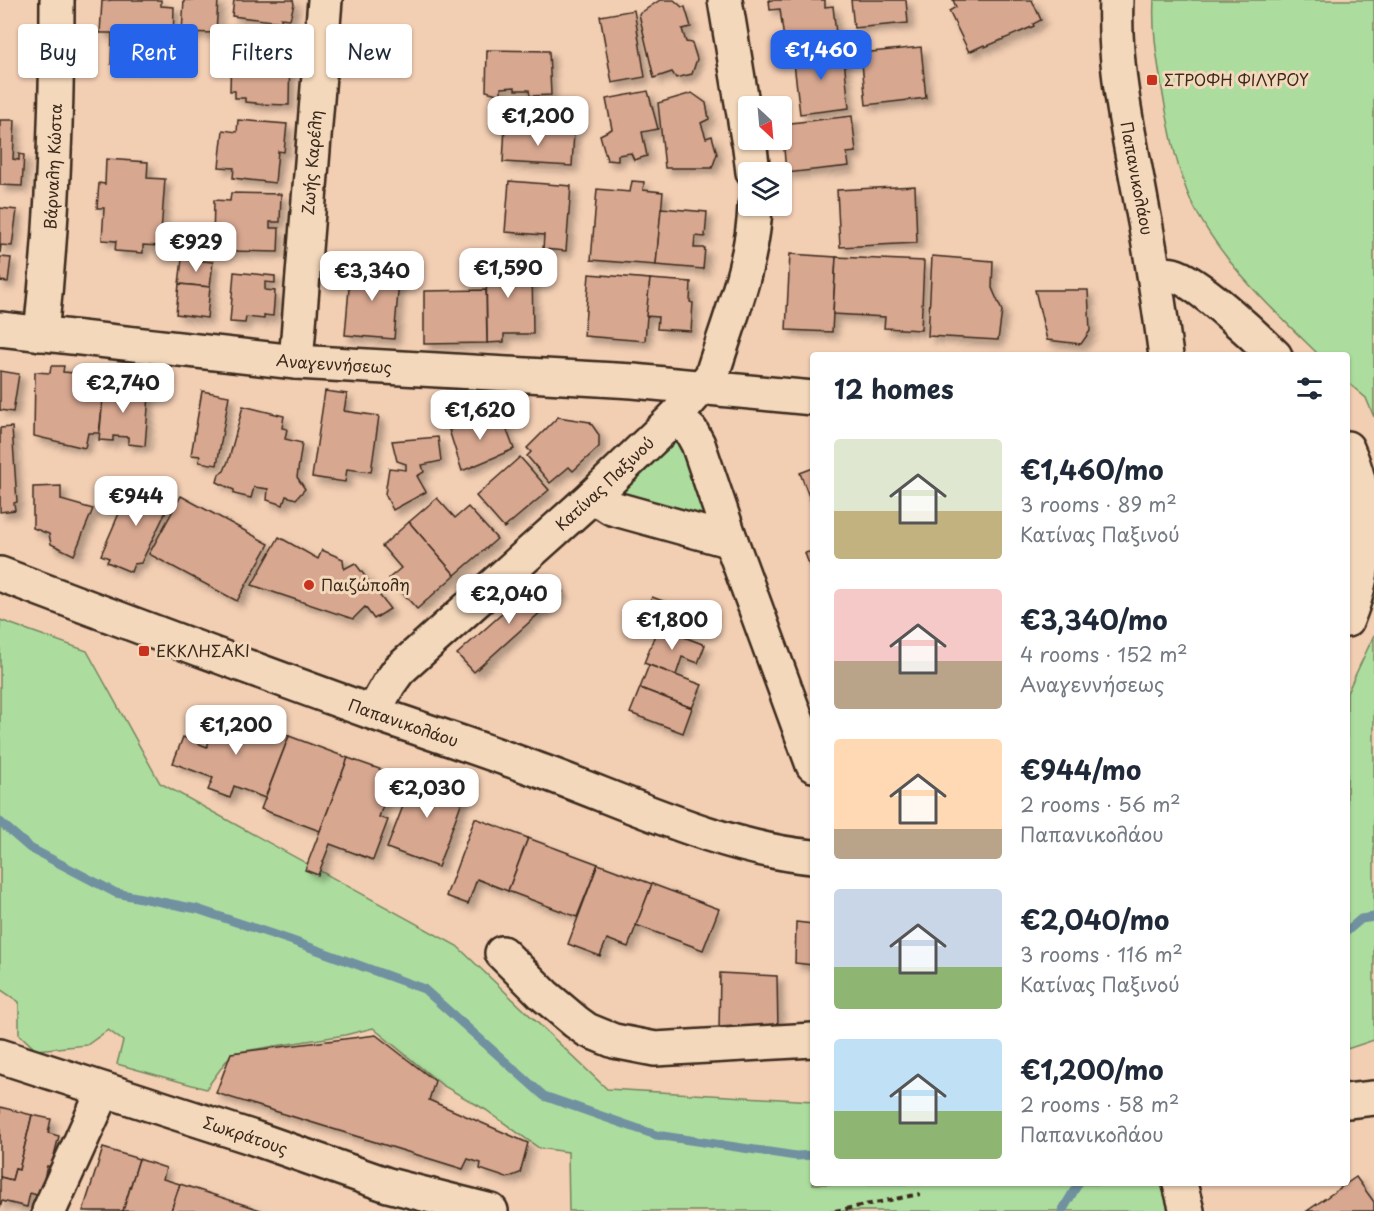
<!DOCTYPE html>
<meta charset="utf-8">
<style>
body{margin:0;font-family:"Playpen Sans",sans-serif;background:#f2f2f3;color:#1f2937;height:100vh;display:flex;flex-direction:column;font-size:22px;white-space:nowrap}
*{box-sizing:border-box;margin:0}
p{font-size:20px;color:#747a83}
.icon{flex:none;width:33px;height:33px;fill:none;stroke:currentColor;stroke-width:2;stroke-linecap:round;stroke-linejoin:round}
.map{position:relative;flex:1;overflow:hidden}
.details{position:absolute;left:810px;top:352px;width:540px;height:834px;display:flex;flex-direction:column;background:#fff;border-radius:6px;box-shadow:0 2px 4px #0004}
.details>*{flex:none}
.top-card{position:absolute;left:18px;top:24px;width:570px;height:54px;display:flex;gap:12px}
.needle{width:39px;rotate:154deg}
.tools{position:absolute;left:738px;top:96px;display:grid;gap:12px}
.tools a{display:grid;place-items:center;width:54px;height:54px;border-radius:6px;background:#fff;box-shadow:0 2px 4px #0004;font-size:30px}
.price{position:absolute;translate:-50% -51px;padding:0 14px;border-radius:12px;background:#fff;color:#222;font-size:20px;line-height:39px;filter:drop-shadow(0 2px 3px #0008)}
.price::after{content:'';position:absolute;left:50%;top:36px;width:18px;height:14px;margin-left:-9px;background:inherit;clip-path:polygon(0 0,100% 0,50% 100%)}
.price.selected{background:#2563eb;color:#fff}
ul{padding:0;list-style:none}
li{display:flex;align-items:center;gap:18px;height:150px;padding:0 24px}
li span{display:grid;place-items:center;flex:none;width:168px;height:120px;border-radius:6px;color:#555}
li>.icon{margin-inline-start:auto}
span .icon{width:72px;height:72px;fill:#fffc;stroke-width:1}
li b{font-size:26px}
h2{display:flex;justify-content:space-between;align-items:center;height:72px;padding:0 24px;font-size:26px}
.pill{padding:0 21px;border-radius:6px;background:#fff;box-shadow:0 2px 4px #0004;font-size:21px;line-height:54px}
.pill.selected{background:#2563eb;color:#fff}
.map>svg:first-child{display:block}
.green{fill:#acdd9e;stroke:#74845e;stroke-width:1.5}
.lines{fill:none;stroke-linecap:round;stroke-linejoin:round}
.stream{stroke:#7191a0;stroke-width:9}
.building{fill:#d7a790;stroke:#3b2a1e;stroke-width:1.5;filter:url(#shadow)}
.minor-casing{stroke:#3b2a1e;stroke-width:38}
.major-casing{stroke:#3b2a1e;stroke-width:38}
.path{stroke:#3b2a1e;stroke-width:4;stroke-dasharray:6 4.5;stroke-linecap:butt}
.minor{stroke:#f4d8bb;stroke-width:33}
.major{stroke:#f4d8bb;stroke-width:33}
.poi-dot{fill:#c8321e;stroke:#f4d8bb;stroke-width:2}
.labels{text-anchor:middle;stroke-width:6;stroke-linejoin:round;paint-order:stroke}
.poi-label{font-size:16px;fill:#3b2a1e;stroke:#f4d8bb;text-anchor:start}
.street-label{font-size:16px;fill:#3b2a1e;stroke:#f4d8bb}
</style>
<div class="map">
<svg width="1374" height="1211" viewBox="0 0 1374 1211">
<defs>
<filter id="shadow"><feDropShadow dx="5.5" dy="5.5" stdDeviation="3" flood-color="#0004"/></filter>
</defs>
<rect width="100%" height="100%" fill="#f2ceb3"/>
<filter id="ink" filterUnits="userSpaceOnUse"><feTurbulence type="fractalNoise" baseFrequency=".0167" numOctaves="2"/><feDisplacementMap in="SourceGraphic" scale="12" xChannelSelector="R" yChannelSelector="G"/><feConvolveMatrix kernelMatrix="1 2 1 2 8 2 1 2 1" color-interpolation-filters="sRGB"/></filter>
<g filter="url(#ink)">
<g class="green">
<path d="M1154 0H1374V417L1366 398 1347 382V356L1319 355C1272 309 1220 261 1191 201 1176 168 1170 131 1163 95 1158 63 1152 32 1154 0Z"/>
<polygon points="680,436 712,521 622,496 626,489 669,444"/>
<polygon points="0,620 87,651 160,783 457,946 607,1089 813,1101 813,1184 1165,1184 1168,1197 1168,1211 569,1211 568,1152 539,1148 486,1110 442,1085 373,1028 345,1035 232,1053 206,1089 117,1064 123,1041 108,1030 87,1045 36,1050 19,1034 19,1002 0,989"/>
<polygon points="1374,635 1374,1040 1347,1049 1347,693"/>
</g>
<g class="lines">
<g class="stream">
<polyline points="0,822 30,848 116,893 197,909 290,940 424,989 544,1096 656,1135 796,1156 813,1155"/>
<polyline points="1347,931 1361,919 1374,917"/>
<polyline points="1062,1211 1078,1184"/>
</g>
</g>
<g class="building">
<polygon points="113,0 161,0 161,6 174,7 173,44 145,43 144,65 111,64 112,33 100,33 102,1"/>
<polygon points="184,0 218,0 216,33 182,32"/>
<polygon points="234,0 293,0 294,4 290,19 281,18 281,22 232,16"/>
<polygon points="660,0 674,0 682,7 685,7 691,27 682,29 686,42 692,43 697,59 692,74 676,78 672,72 654,78 639,14"/>
<polygon points="769,0 825,0 825,7 833,6 836,34 784,40 780,9 770,10"/>
<polygon points="851,0 906,0 908,23 854,28"/>
<polygon points="953,0 1032,0 1041,20 1033,24 1034,26 985,47 984,45 969,52 949,11 956,7"/>
<polygon points="634,10 645,77 612,83 600,16"/>
<polygon points="249,46 290,47 289,105 256,104 256,103 245,102 245,98 235,98 235,91 230,91 231,52 248,52"/>
<polygon points="921,47 926,98 866,105 861,53"/>
<polygon points="843,49 849,108 800,114 793,55"/>
<polygon points="487,50 549,51 551,95 530,96 529,90 515,90 515,87 501,88 501,95 486,91"/>
<polygon points="648,91 658,129 642,132 647,156 634,160 631,153 618,155 618,161 607,160 600,135 612,129 606,99"/>
<polygon points="692,93 706,103 709,119 701,123 706,138 712,136 717,154 712,168 665,168 658,103"/>
<polygon points="852,116 856,152 847,153 849,166 786,173 782,124"/>
<polygon points="0,120 15,120 13,159 19,160 19,154 24,155 22,186 0,185"/>
<polygon points="238,120 287,124 284,152 278,151 275,183 233,178 234,168 219,167 223,130 237,132"/>
<polygon points="505,127 574,132 572,166 503,162"/>
<polygon points="106,159 148,162 147,178 165,179 160,246 143,245 143,253 115,251 116,241 102,240 104,208 97,208 99,183 105,184"/>
<polygon points="509,181 571,186 566,251 543,249 544,235 505,232"/>
<polygon points="632,181 644,182 643,190 663,192 656,265 591,260 597,189 630,192"/>
<polygon points="915,186 917,243 840,247 837,190"/>
<polygon points="231,193 281,194 280,222 270,222 270,228 279,228 278,252 229,251 229,243 213,242 214,200 230,201"/>
<polygon points="0,208 17,210 12,246 1,245 0,254"/>
<polygon points="661,208 707,212 705,237 695,236 694,248 705,248 703,269 656,265"/>
<polygon points="790,254 836,257 832,332 786,330"/>
<polygon points="486,255 505,255 505,264 532,264 533,334 504,334 504,342 487,343"/>
<polygon points="932,256 993,261 992,288 1002,311 998,340 928,336"/>
<polygon points="0,257 11,258 8,282 0,281"/>
<polygon points="836,257 924,261 921,330 884,328 885,317 833,314"/>
<polygon points="182,259 213,262 210,287 179,284"/>
<polygon points="351,265 400,269 394,339 345,335"/>
<polygon points="234,272 275,276 275,283 265,282 265,290 275,291 273,316 264,315 264,319 246,317 245,323 230,322"/>
<polygon points="589,274 650,279 645,341 584,336"/>
<polygon points="650,279 691,282 690,302 693,303 691,331 657,329 658,317 646,316"/>
<polygon points="179,284 210,287 207,318 176,314"/>
<polygon points="486,290 487,343 424,344 424,291"/>
<polygon points="1035,290 1088,290 1090,331 1081,344 1047,340"/>
<polygon points="51,366 64,366 63,372 99,375 99,383 105,383 99,433 88,433 85,448 34,436 35,372 50,373"/>
<polygon points="0,371 19,374 13,412 0,410"/>
<polygon points="105,377 124,378 124,394 149,395 145,446 128,444 128,437 113,436 113,441 99,440"/>
<polygon points="202,391 229,396 217,465 199,462 200,456 191,455"/>
<polygon points="325,391 347,394 344,411 379,416 371,472 347,469 345,482 312,477"/>
<polygon points="243,406 284,416 282,428 287,429 285,439 302,443 297,477 305,489 296,499 286,496 283,505 267,500 268,489 254,487 251,498 234,494 234,490 217,482 219,474 224,471 229,459"/>
<polygon points="474,416 476,423 484,421 503,420 514,449 462,471 449,430 462,426 461,420"/>
<polygon points="558,417 590,422 599,435 599,447 573,471 569,467 550,483 527,456 531,452 527,448"/>
<polygon points="12,427 17,502 14,503 15,510 0,512 0,428"/>
<polygon points="438,437 441,461 422,465 424,472 417,476 426,492 393,510 385,494 389,468 406,470 406,464 397,461 392,441"/>
<polygon points="520,457 549,490 504,528 476,496"/>
<polygon points="813,468 813,507 800,473"/>
<polygon points="133,481 172,499 141,563 134,564 131,572 107,562 109,558 101,555"/>
<polygon points="61,486 61,500 93,509 74,555 51,544 49,534 33,528 33,487"/>
<polygon points="181,496 269,544 237,601 149,554"/>
<polygon points="437,498 455,518 468,507 497,539 455,575 409,522"/>
<polygon points="409,522 455,575 417,609 389,578 401,568 382,546"/>
<polygon points="279,537 318,559 322,550 343,559 344,569 355,563 390,609 374,619 365,607 353,619 252,585"/>
<polygon points="813,551 813,576 805,553"/>
<polygon points="540,580 546,588 554,582 563,592 474,672 457,654"/>
<polygon points="652,597 687,610 677,635 642,621"/>
<polygon points="658,627 705,645 698,663 682,657 676,675 644,663"/>
<polygon points="649,665 702,685 692,708 640,688"/>
<polygon points="640,688 692,708 683,733 630,713"/>
<polygon points="221,710 289,736 265,798 234,786 230,798 208,790 213,778 173,763 183,737 207,747"/>
<polygon points="289,736 348,758 320,831 261,809"/>
<polygon points="348,758 385,771 378,791 387,794 379,817 388,820 373,860 330,844 318,875 305,870"/>
<polygon points="416,772 466,790 438,867 387,848"/>
<polygon points="475,818 528,838 508,891 477,879 468,904 446,896"/>
<polygon points="528,838 598,864 577,917 508,891"/>
<polygon points="598,864 652,884 628,947 607,939 600,956 568,944"/>
<polygon points="652,884 719,909 703,950 636,925"/>
<polygon points="796,922 813,924 813,965 795,963"/>
<polygon points="720,973 777,976 778,1030 719,1032"/>
<polygon points="376,1035 435,1081 429,1100 528,1143 520,1173 507,1178 480,1169 481,1163 468,1159 463,1169 216,1093 231,1053"/>
<polygon points="0,1107 32,1115 19,1170 15,1169 12,1180 0,1177"/>
<polygon points="32,1115 51,1119 48,1133 59,1136 51,1167 47,1166 40,1196 30,1193 27,1207 2,1201 0,1208 0,1177 12,1180 15,1169 19,1170"/>
<polygon points="103,1148 139,1159 123,1211 83,1211"/>
<polygon points="139,1159 166,1168 163,1179 180,1184 171,1211 123,1211"/>
<polygon points="1356,1177 1374,1202 1374,1211 1307,1211"/>
<polygon points="180,1184 261,1210 260,1211 171,1211"/>
</g>
<g class="lines">
<defs>
<g id="minor">
<polyline points="725,0 748,139"/>
<polyline points="749,140 753,172"/>
<path id="s1" d="M0 329 296 362 633 381 813 398"/>
<path id="s2" d="M41 334C53 222 57 112 57 0"/>
<path id="s3" d="M296 362 325 0"/>
<polyline points="675,417 691,431 698,444 731,541 813,765"/>
<polyline points="593,496 612,508 731,541"/>
<path id="s4" d="M373 712 389 684 399 670 593 496 675 417 708 380 712 375C729 320 753 263 755 206"/>
<polyline points="502,953 544,995 576,1022 587,1030 614,1041 655,1049 813,1040"/>
<path id="s5" d="M0 1056 251 1137 388 1185 491 1211"/>
<polyline points="1180,1184 1187,1211"/>
<polyline points="49,1211 104,1090"/>
</g>
<g id="major">
<path id="s6" d="M1116 0C1113 68 1129 134 1141 201 1151 252 1159 304 1166 356"/>
<path d="M1155 275C1160 275 1167 273 1173 275 1196 280 1256 337 1275 356"/>
<path d="M1347 448C1371 501 1369 567 1347 620"/>
<path id="s7" d="M0 574C124 621 249 668 374 713 427 731 480 749 533 768 620 799 721 849 813 857"/>
<polyline points="1347,1101 1374,1098"/>
</g>
</defs>
<use href="#minor" class="minor-casing"/>
<use href="#major" class="major-casing"/>
<polyline class="path" points="835,1211 920,1194"/>
<use href="#minor" class="minor"/>
<use href="#major" class="major"/>
</g>
</g>
<g class="poi-dot">
<rect x="1146" y="74" width="12" height="12" rx="3"/>
<circle cx="309" cy="585" r="6"/>
<rect x="138" y="645" width="12" height="12" rx="3"/>
</g>
<g class="labels">
<g class="poi-label">
<text x="1164" y="86">ΣΤΡΟΦΗ ΦΙΛΥΡΟΥ</text>
<text x="321" y="591">Παιζώπολη</text>
<text x="156" y="657">ΕΚΚΛΗΣΑΚΙ</text>
</g>
<g class="street-label">
<text dy="6" stroke="none"><textPath href="#s3" startOffset="200">Ζωής Καρέλη</textPath></text>
<text dy="6" stroke="none"><textPath href="#s2" startOffset="168">Βάρναλη Κώστα</textPath></text>
<text dy="6" stroke="none"><textPath href="#s6" startOffset="180">Παπανικολάου</textPath></text>
<text dy="6" stroke="none"><textPath href="#s1" startOffset="336">Αναγεννήσεως</textPath></text>
<text dy="6" stroke="none"><textPath href="#s4" startOffset="327">Κατίνας Παξινού</textPath></text>
<text dy="6" stroke="none"><textPath href="#s7" startOffset="430">Παπανικολάου</textPath></text>
<text dy="6" stroke="none"><textPath href="#s5" startOffset="258">Σωκράτους</textPath></text>
</g>
</g>
</svg>
<div class="tools">
<a><svg class="needle" viewBox="-14 -14 28 28"><path d="M0-13l5 13h-10z" fill="#e53935"/><path d="M0 13l5-13h-10z" fill="#747a83"/></svg></a>
<a><svg class="icon" aria-label="layers" viewBox="0 0 24 24"><path d="M12 4l9 5-9 5-9-5zM3 14l9 5 9-5"/></svg></a>
</div>
<b class="price selected" style="left:821px;top:81px">€1,460</b>
<b class="price" style="left:538px;top:147px">€1,200</b>
<b class="price" style="left:196px;top:273px">€929</b>
<b class="price" style="left:508px;top:299px">€1,590</b>
<b class="price" style="left:372px;top:302px">€3,340</b>
<b class="price" style="left:123px;top:414px">€2,740</b>
<b class="price" style="left:480px;top:441px">€1,620</b>
<b class="price" style="left:136px;top:527px">€944</b>
<b class="price" style="left:509px;top:625px">€2,040</b>
<b class="price" style="left:672px;top:651px">€1,800</b>
<b class="price" style="left:236px;top:756px">€1,200</b>
<b class="price" style="left:427px;top:819px">€2,030</b>
<div class="top-card">
<a class="pill">Buy</a>
<a class="pill selected">Rent</a>
<a class="pill">Filters</a>
<a class="pill">New</a>
</div>
<section class="details">
<h2>12 homes<svg class="icon" aria-label="filters" viewBox="0 0 24 24"><path d="M4 7h16M4 17h16"/><circle cx="9" cy="7" r="2"/><circle cx="15" cy="17" r="2"/></svg></h2>
<ul>
<li><span style="background:linear-gradient(#dfe7d0 60%,#c2b280 0)"><svg class="icon" aria-label="home" viewBox="0 0 24 24"><path d="M3 11l9-7 9 7M6 9v11h12V9"/></svg></span><div><b>€1,460/mo</b><p>3 rooms · 89 m²</p><p>Κατίνας Παξινού</p></div></li>
<li><span style="background:linear-gradient(#f6c9c9 60%,#b9a48a 0)"><svg class="icon" aria-label="home" viewBox="0 0 24 24"><path d="M3 11l9-7 9 7M6 9v11h12V9"/></svg></span><div><b>€3,340/mo</b><p>4 rooms · 152 m²</p><p>Αναγεννήσεως</p></div></li>
<li><span style="background:linear-gradient(#ffd9b3 75%,#b9a48a 0)"><svg class="icon" aria-label="home" viewBox="0 0 24 24"><path d="M3 11l9-7 9 7M6 9v11h12V9"/></svg></span><div><b>€944/mo</b><p>2 rooms · 56 m²</p><p>Παπανικολάου</p></div></li>
<li><span style="background:linear-gradient(#c9d6e8 65%,#8fb573 0)"><svg class="icon" aria-label="home" viewBox="0 0 24 24"><path d="M3 11l9-7 9 7M6 9v11h12V9"/></svg></span><div><b>€2,040/mo</b><p>3 rooms · 116 m²</p><p>Κατίνας Παξινού</p></div></li>
<li><span style="background:linear-gradient(#bfe0f5 60%,#8fb573 0)"><svg class="icon" aria-label="home" viewBox="0 0 24 24"><path d="M3 11l9-7 9 7M6 9v11h12V9"/></svg></span><div><b>€1,200/mo</b><p>2 rooms · 58 m²</p><p>Παπανικολάου</p></div></li>
</ul>
</section>
</div>
